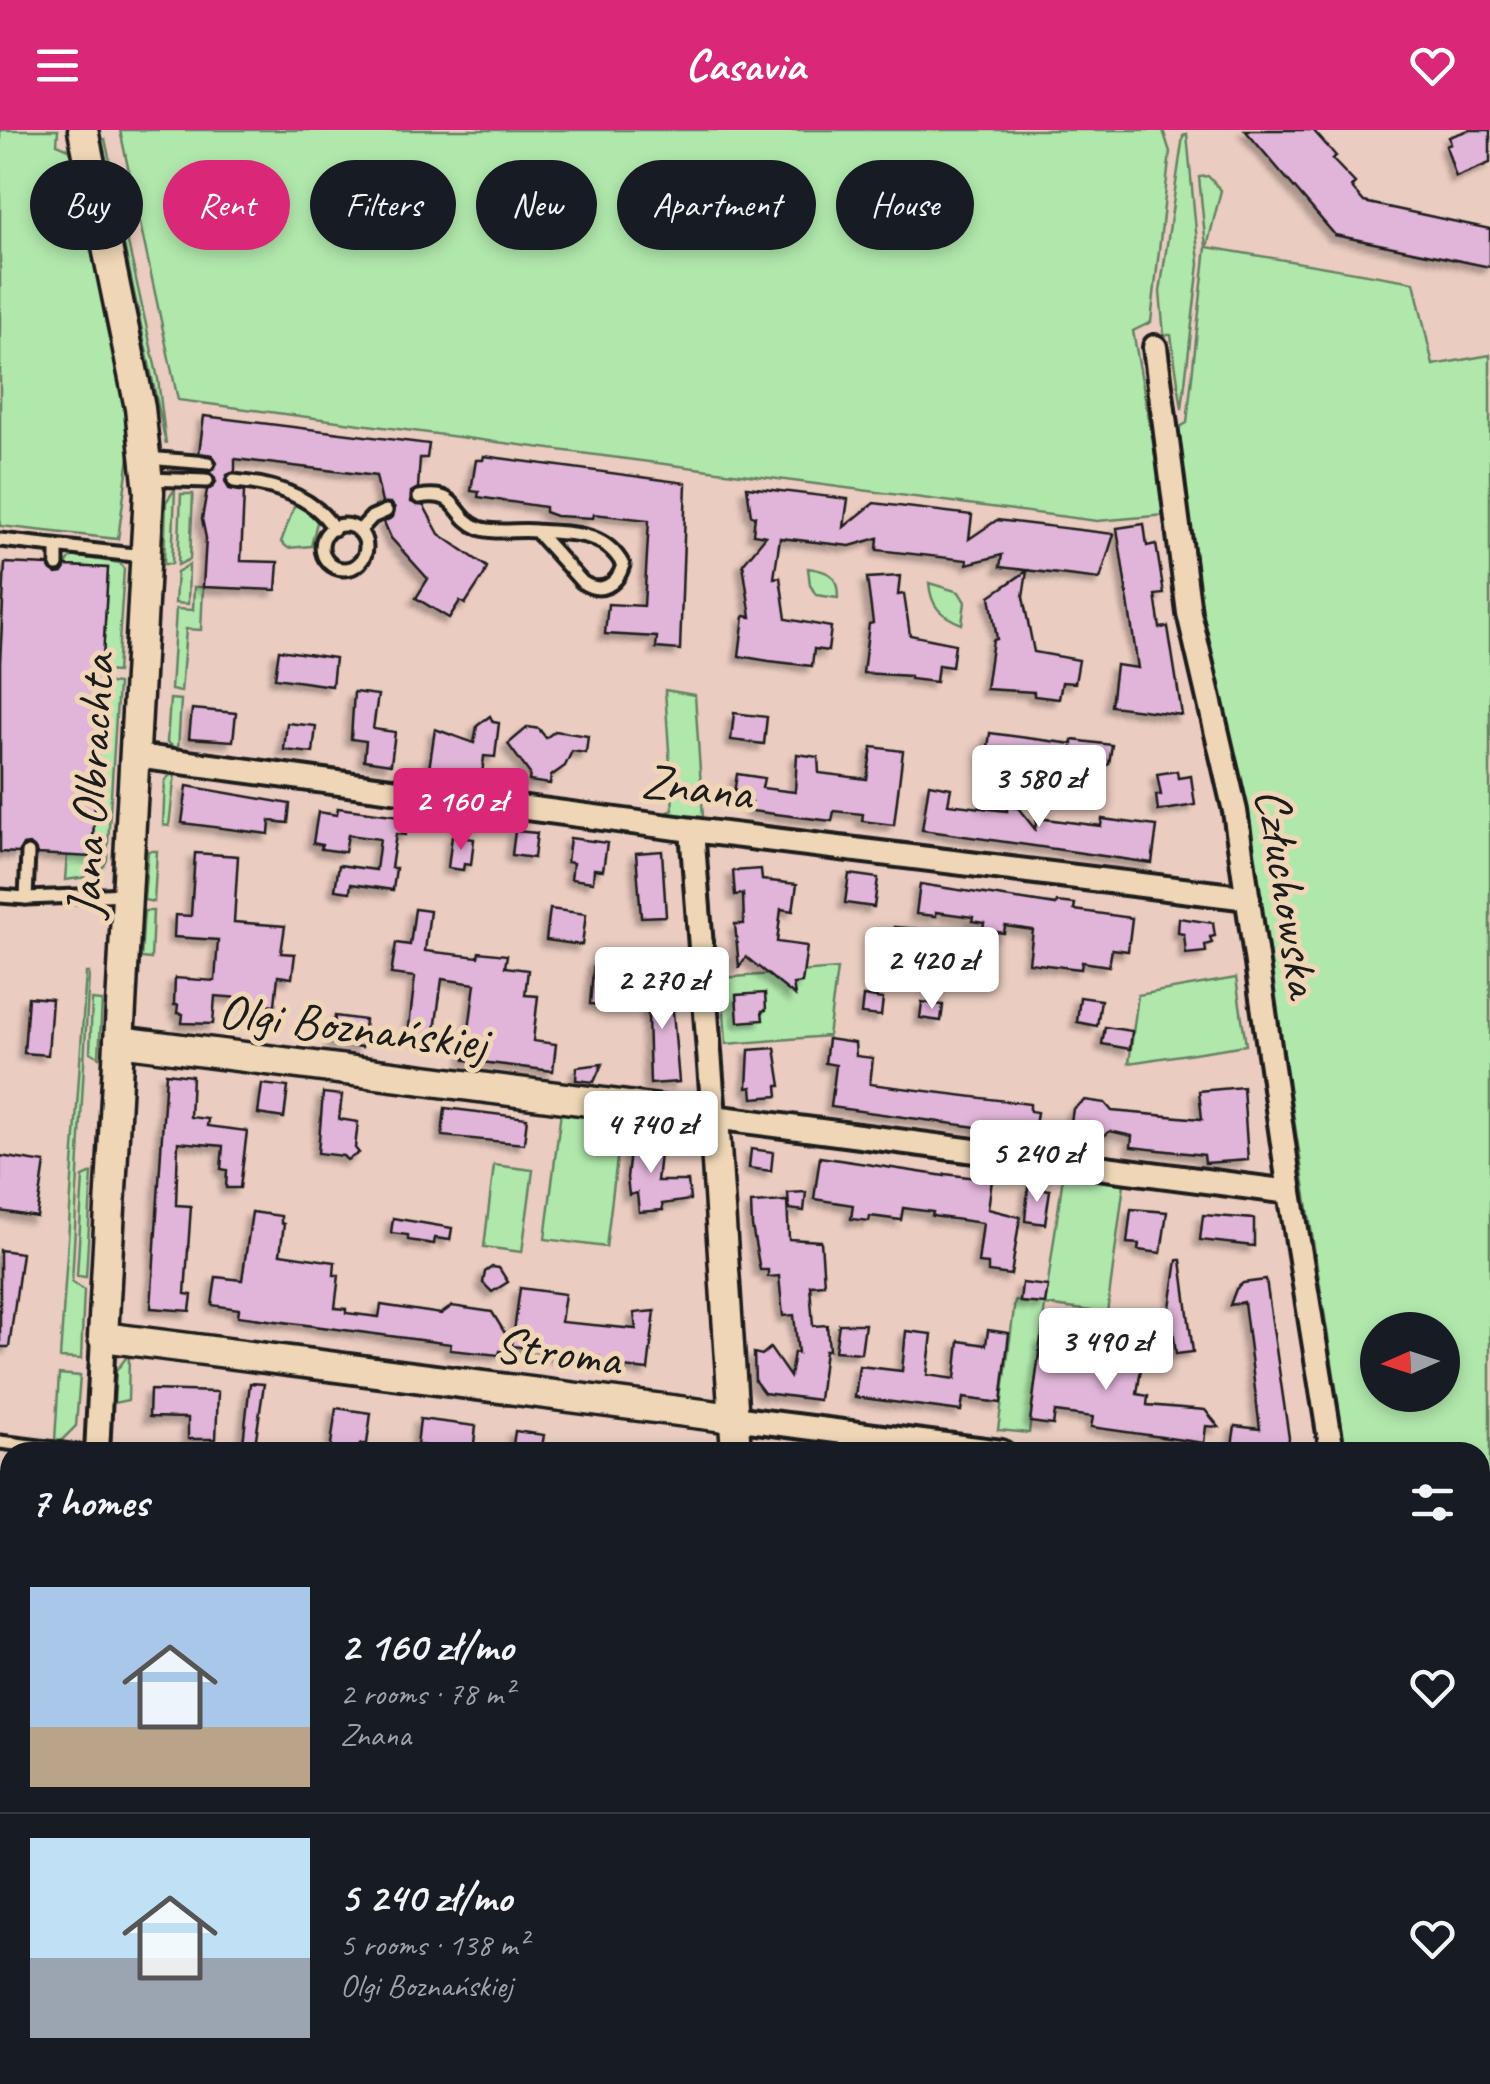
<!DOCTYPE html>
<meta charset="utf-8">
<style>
body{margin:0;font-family:Caveat,sans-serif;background:#242831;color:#f1f3f6;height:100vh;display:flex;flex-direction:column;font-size:38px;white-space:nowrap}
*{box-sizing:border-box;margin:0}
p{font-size:32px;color:#9ea1a6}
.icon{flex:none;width:55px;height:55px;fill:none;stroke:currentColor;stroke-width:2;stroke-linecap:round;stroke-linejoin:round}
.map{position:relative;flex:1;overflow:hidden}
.panel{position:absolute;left:0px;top:1312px;width:1490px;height:642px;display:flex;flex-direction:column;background:#171b24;border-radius:30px 30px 0 0;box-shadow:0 5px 15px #0003}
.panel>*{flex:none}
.guide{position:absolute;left:30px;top:30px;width:1430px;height:90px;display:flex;gap:20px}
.needle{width:65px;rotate:267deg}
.tools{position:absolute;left:1360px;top:1182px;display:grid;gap:20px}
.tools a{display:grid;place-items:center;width:100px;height:100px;border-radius:50%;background:#171b24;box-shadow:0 5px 15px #0003;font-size:50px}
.price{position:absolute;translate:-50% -85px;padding:0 22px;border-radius:10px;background:#fff;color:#222;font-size:32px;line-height:65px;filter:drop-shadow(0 2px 5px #0008)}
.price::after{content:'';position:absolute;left:50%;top:60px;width:30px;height:22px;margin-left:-15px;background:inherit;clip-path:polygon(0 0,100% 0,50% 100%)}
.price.selected{background:#db2777;color:#fff}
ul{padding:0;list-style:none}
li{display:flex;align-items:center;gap:30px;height:250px;padding:0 30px}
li+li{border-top:2px solid #363941}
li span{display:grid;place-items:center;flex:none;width:280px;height:200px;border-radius:0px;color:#555}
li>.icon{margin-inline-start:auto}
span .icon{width:120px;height:120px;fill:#fffc;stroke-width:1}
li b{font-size:42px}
h2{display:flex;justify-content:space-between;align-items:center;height:120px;padding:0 30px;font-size:42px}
.chip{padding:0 35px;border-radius:45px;background:#171b24;box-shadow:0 5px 15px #0003;font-size:35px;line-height:90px}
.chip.selected{background:#db2777;color:#fff}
header{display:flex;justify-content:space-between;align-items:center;height:130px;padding:0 30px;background:#db2777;color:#fff;font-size:45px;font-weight:800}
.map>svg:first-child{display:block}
.green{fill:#b0e8ac;stroke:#668264;stroke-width:2.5;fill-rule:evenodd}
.building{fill:#e1b5d9;stroke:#1c1c1c;stroke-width:2.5;filter:url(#shadow)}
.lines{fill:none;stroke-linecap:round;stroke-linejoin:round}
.service-casing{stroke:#1c1c1c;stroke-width:19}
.minor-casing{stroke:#1c1c1c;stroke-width:30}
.tertiary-casing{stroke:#1c1c1c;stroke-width:35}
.service{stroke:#eed6b6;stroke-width:11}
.minor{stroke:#eed6b6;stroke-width:22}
.tertiary{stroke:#eed6b6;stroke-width:28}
.rail-casing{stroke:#1c1c1c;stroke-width:9}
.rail{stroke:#eed6b6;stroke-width:5;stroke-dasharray:15;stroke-linecap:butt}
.labels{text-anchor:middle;stroke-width:10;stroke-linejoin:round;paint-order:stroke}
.street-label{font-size:50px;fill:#1c1c1c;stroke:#eed6b6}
</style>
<header><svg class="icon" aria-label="menu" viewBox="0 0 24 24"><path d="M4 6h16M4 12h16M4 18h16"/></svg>Casavia<svg class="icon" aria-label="heart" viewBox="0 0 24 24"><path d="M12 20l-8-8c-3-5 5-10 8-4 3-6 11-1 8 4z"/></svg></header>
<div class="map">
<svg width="1490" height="1954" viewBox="0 0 1490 1954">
<defs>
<filter id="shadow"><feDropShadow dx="-5.5" dy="5.5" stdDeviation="2.5" flood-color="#0004"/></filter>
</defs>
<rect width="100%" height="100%" fill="#eaccc0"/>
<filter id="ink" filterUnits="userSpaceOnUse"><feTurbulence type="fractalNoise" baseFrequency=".01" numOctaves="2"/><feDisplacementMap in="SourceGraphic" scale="20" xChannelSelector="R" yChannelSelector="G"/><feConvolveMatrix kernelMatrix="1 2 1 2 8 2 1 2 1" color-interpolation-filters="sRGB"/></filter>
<g filter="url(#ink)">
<g class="green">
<polygon points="0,0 58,0 57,14 69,19 73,27 132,304 118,409 0,396"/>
<polygon points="120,0 1163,0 1170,22 1151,192 1133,201 1166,385 1097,391 178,270"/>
<polygon points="1187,4 1199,134 1182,279 1171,205 1164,205 1160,162 1183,6"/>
<polygon points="105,9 158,249 166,314 102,10"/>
<path d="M1208 46 1221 60 1207 117 1414 152 1433 235 1490 225V1814L1480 1813V1322H1346L1243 663 1219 552 1209 547 1189 419 1178 298 1187 293 1206 117 1199 47ZM1378 1200H1442V1265H1378Z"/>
<polygon points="175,359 172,434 164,434 166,372"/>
<polygon points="181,364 193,364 190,429 178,435"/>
<polygon points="295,374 311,384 317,392 311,416 288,418 281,412"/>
<polygon points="72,426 120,433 124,439 117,542 102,541 108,438 65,436"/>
<polygon points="189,435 188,474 175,473 177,442"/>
<path d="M808 438C830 441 838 445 838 468L816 465 810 455Z"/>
<path d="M929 453 959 462 965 472 962 494C941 486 931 477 929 453Z"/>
<polygon points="194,457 203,457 201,500 186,499 181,562 171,560 176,479 193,480"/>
<path d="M101 552 118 554 107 730C99 749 84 747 65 750L67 725 92 726Z"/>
<polygon points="665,560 695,565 703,687 666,683 673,680"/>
<polygon points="170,569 181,570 178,620 167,612"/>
<polygon points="172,643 175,643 169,696 163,695 165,650"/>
<polygon points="148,721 157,721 154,772 144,770"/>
<polygon points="144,781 153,781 151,829 141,828"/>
<polygon points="837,839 828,906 726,914 722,848"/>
<polygon points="86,843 89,843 72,1152 84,1160 81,1229 60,1228"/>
<polygon points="1236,848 1246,915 1129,933 1138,865"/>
<polygon points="92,870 102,871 99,927 90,922"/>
<polygon points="561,981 622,988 606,1117 545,1109"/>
<polygon points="494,1035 533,1040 522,1122 484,1117"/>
<polygon points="92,1043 86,1147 77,1146 83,1047"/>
<polygon points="1063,1046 1124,1054 1107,1183 1045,1175 1029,1303 998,1300 1015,1171 1045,1174"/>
<polygon points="129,1224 128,1270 114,1273 116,1241"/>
<polygon points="59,1244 80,1246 76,1296 61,1311 55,1311"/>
<polygon points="0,1479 10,1481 10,1567 0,1565"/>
<polygon points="0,1659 10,1660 10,1711 0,1710"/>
<polygon points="10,1868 10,1945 50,1945 48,1954 0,1954 0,1871"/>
</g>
<g class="building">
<polygon points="1245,0 1313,0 1336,26 1332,29 1355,53 1351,57 1364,72 1490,99 1490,137 1335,105"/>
<polygon points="1469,0 1490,0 1490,33 1456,47 1446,16 1451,14 1449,7"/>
<polygon points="235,65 277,72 274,90 257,87 255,95 231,91"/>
<polygon points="204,286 429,314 427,328 420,328 418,358 411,362 411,372 424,376 439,404 487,437 484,445 465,474 460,471 449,488 416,468 428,449 391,408 384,392 393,387 395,378 391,373 382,373 376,346 235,329 235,342 227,345 225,351 229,359 244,362 241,431 278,432 276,460 203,457 206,408 202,389 207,360 216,352 209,342 217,333 212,325 199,323"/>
<polygon points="484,326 686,353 680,520 656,518 657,507 605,504 608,474 644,476 649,390 594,384 593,388 556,386 545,382 545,377 478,367 479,362 471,361 476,330 483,330"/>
<polygon points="747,357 848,369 844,397 874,373 972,385 969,409 997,390 1114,404 1100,449 1000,437 1002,425 967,434 967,430 877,420 878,408 850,416 780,408 774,448 780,447 786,489 831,497 828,521 814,519 812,536 769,531 739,526 744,486 751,487 743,434 766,406 753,404 755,386 751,385"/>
<polygon points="1144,394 1147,416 1156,414 1164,464 1155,465 1160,498 1168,497 1182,585 1111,576 1116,535 1138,538 1117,398"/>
<polygon points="5,433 48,435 56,444 62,443 66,436 108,438 92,727 37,724 29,714 23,715 19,723 0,722 0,533"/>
<polygon points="1027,441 1023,467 1034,522 1079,530 1075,553 1062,552 1059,569 1034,566 1034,562 986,559 993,510 997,509 990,466"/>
<polygon points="900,446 898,465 904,464 910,505 955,514 952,537 938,535 936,552 910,549 910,546 863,543 869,494 873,493 867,448"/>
<polygon points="279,520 335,528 332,556 275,548"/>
<polygon points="354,562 378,565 373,599 395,602 391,634 364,630 366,611 351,609"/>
<polygon points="192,579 236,583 233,611 189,608"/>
<polygon points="734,583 767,587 764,614 731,610"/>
<polygon points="490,586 493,592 499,593 495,627 484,626 482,646 429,639 435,599 474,613 477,596"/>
<polygon points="287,593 316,596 313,623 284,620"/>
<polygon points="528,597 539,599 546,608 555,601 588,606 586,623 572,621 565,636 551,646 550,654 529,651 530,644 508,614"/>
<polygon points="990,603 1073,614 1073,610 1112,615 1109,634 1095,642 1072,618 1070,634 1035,630 1032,647 998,643 999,634 986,632"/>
<polygon points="872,617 903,621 894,695 862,691 863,684 834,681 832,691 751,681 752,673 733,670 737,644 764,648 762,658 795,662 797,624 818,627 819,643 867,649"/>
<polygon points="1177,641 1178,648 1191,646 1195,675 1158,681 1156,665 1161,665 1157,644"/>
<polygon points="929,654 951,658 948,674 1007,681 1007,676 1018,678 1035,699 1037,688 1101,696 1102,689 1157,696 1152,733 922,700"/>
<polygon points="187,656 290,674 288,693 270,691 269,704 182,693"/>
<polygon points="338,678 408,687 405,705 396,704 391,738 396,738 393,760 351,754 350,762 335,760 339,735 376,740 380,709 348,705 345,722 321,719 322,715 313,713 318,682 337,685"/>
<polygon points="515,701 537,703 534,728 512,725"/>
<polygon points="452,706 474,709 471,735 464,734 463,740 448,738"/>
<polygon points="570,708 607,713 603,740 594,739 593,752 571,749 573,733 567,732"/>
<polygon points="662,721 666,786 641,787 636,723"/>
<polygon points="195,723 238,726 234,792 285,796 281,823 295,824 292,848 278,846 275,875 252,873 253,869 215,866 213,894 182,893 183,884 177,883 178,875 174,875 175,848 215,851 218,810 174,807 175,785 191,786"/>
<polygon points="761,739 762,750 797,754 793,781 781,779 777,812 807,816 802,853 793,854 795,866 746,827 739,837 735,794 744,794 743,764 735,765 733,741"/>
<polygon points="849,744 878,748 874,777 845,773"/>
<polygon points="920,754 1056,775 1057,772 1075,774 1074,780 1132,788 1128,821 1112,819 1109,836 1082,832 1081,839 1029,833 1033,800 1005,796 1004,803 983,800 984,793 972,791 973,787 936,782 936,786 916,784"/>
<polygon points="415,779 430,781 425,821 478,827 479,822 507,825 505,837 528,840 525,865 538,866 533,911 556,914 553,941 465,930 475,854 442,849 434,908 408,905 415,847 391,844 396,813 410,815"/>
<polygon points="550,779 586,784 582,815 546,810"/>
<polygon points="1179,788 1213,793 1215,806 1210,807 1212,813 1205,815 1206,822 1186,824 1184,804 1178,803"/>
<polygon points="894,797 917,799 913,825 890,822"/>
<polygon points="594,831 608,832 603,875 590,874"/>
<polygon points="670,846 679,952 650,954 647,848"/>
<polygon points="765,863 766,880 762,881 763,890 738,892 736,865"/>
<polygon points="863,866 883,869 881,886 861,884"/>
<polygon points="28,867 52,869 48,925 24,923"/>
<polygon points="1080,867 1101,870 1097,896 1077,892"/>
<polygon points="922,872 943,875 941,891 920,888"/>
<polygon points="335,886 365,890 362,917 332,913"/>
<polygon points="1105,897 1132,901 1130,919 1102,914"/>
<polygon points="828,909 855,913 856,926 873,928 870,954 1030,974 1030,981 1037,982 1035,997 1028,996 1027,1004 831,977 836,935 825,933"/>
<polygon points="775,918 781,956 777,956 778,966 753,968 752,957 747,958 749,920"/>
<polygon points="602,934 594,952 576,950 577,937"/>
<polygon points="166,943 192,946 190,987 208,989 207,996 247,1001 240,1058 226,1058 227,1040 221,1039 223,1016 178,1012 176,1075 191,1076 185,1164 192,1165 190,1181 151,1178"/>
<polygon points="262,954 288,957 284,988 258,984"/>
<polygon points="1243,957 1248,1030 1205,1033 1204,1025 1131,1017 1132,1006 1110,1001 1100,1009 1086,1007 1080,1011 1078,1006 1069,1005 1073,979 1085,970 1105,973 1112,981 1202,989 1199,961"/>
<polygon points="323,963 342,965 339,989 358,992 355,1018 359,1023 347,1030 343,1026 318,1023"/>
<polygon points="445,978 527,988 524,1014 442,1006"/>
<polygon points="632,1003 662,1006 657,1051 688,1051 690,1070 662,1074 663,1080 639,1082 637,1063 629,1065 627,1048"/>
<polygon points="751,1019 773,1022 771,1041 749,1038"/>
<polygon points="0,1026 45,1033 37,1087 0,1081"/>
<polygon points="820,1027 945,1046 945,1044 992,1050 988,1079 1020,1087 1011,1145 988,1142 988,1134 978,1133 983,1093 932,1086 933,1082 903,1078 901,1090 870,1086 869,1091 851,1089 853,1075 814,1069"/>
<polygon points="1028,1057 1050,1060 1045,1094 1025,1091"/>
<polygon points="806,1062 804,1081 789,1079 788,1063"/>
<polygon points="787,1071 789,1109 821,1111 824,1154 810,1155 813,1196 827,1195 829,1220 825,1220 819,1270 764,1263 755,1251 754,1223 762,1225 770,1218 790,1247 794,1222 798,1223 794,1185 783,1186 779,1146 768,1147 768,1140 760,1140 752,1096 751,1073"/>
<polygon points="1131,1079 1167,1082 1161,1123 1138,1120 1139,1114 1127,1113"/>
<polygon points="252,1082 281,1086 281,1093 284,1094 280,1124 335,1132 334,1145 339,1145 335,1178 346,1179 346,1183 379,1187 381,1175 441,1184 452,1176 492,1182 511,1213 510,1223 500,1221 499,1225 450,1220 451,1214 238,1186 239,1179 212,1175 216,1147 242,1150"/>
<polygon points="1203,1085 1254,1089 1254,1116 1200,1110"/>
<polygon points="393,1088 452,1098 450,1110 435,1108 434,1114 408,1110 408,1105 391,1103"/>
<polygon points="0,1120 22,1123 9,1217 0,1217"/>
<polygon points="1177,1130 1181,1130 1193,1222 1176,1224 1172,1190 1168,1191"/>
<polygon points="492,1137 499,1138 508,1152 492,1162 483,1153 485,1142"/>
<polygon points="1266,1150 1289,1308 1287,1322 1232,1316 1235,1296 1260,1299 1244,1172 1230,1175 1236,1159 1243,1153"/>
<polygon points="1022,1153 1048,1156 1045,1174 1020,1172"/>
<polygon points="520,1158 565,1164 561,1192 636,1199 634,1183 655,1181 648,1240 599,1234 600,1227 571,1224 566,1227 554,1226 551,1221 512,1216"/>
<polygon points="839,1194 865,1194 861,1223 835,1221"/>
<polygon points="988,1200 1009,1203 1001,1273 963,1268 961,1281 855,1267 859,1236 902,1241 906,1201 932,1204 927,1245 955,1249 959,1211 986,1215"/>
<polygon points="1041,1209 1102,1215 1101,1221 1143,1226 1137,1264 1148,1266 1147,1275 1205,1280 1219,1297 1206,1296 1204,1313 1091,1297 1093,1287 1055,1282 1053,1295 1030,1292"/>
<polygon points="250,1253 264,1254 254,1322 242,1322"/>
<polygon points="150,1260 218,1262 216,1309 188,1309 188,1288 149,1287"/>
<polygon points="336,1278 371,1283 367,1314 360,1314 360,1322 330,1322"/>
<polygon points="420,1289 476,1296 473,1322 417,1315"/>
<polygon points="515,1301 544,1305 541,1322 512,1322"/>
</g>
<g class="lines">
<defs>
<g id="service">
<polyline points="147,328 208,333"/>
<polyline points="148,349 207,351"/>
<path d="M234 351C271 354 313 365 334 399"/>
<path d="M419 367C461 360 450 385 479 398 495 404 519 399 536 401L582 452C601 465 617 455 623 435 604 400 571 404 536 401"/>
<circle cx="344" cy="417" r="22"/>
<polyline points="360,400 372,387 386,381"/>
<polyline points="0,410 143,426"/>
<polyline points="57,435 57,417"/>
<polyline points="0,766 26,768 128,764"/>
<polyline points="26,768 28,723"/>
<polyline points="0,1312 79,1322"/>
<polyline points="0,1803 10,1804"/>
</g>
<g id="minor">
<polyline points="1155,217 1189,483 1235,681 1290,1062 1332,1322"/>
<polyline points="136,626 692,700 1248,768"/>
<polyline points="692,700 714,987 1290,1062"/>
<polyline points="733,1288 1001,1322"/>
<polyline points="97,1322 103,1207"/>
<polyline points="1066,1945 1136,1954"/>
<polyline points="1480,1945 1482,1954"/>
<polyline points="63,1954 64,1945"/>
</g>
<g id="tertiary">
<polyline points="83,0 140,278 149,362 103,1207 733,1288"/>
<polyline points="119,911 714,987 736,1322"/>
<polyline points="781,1945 781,1954"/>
</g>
</defs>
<use href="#service" class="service-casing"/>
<use href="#minor" class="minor-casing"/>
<use href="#tertiary" class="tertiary-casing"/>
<use href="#service" class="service"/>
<use href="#minor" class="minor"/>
<use href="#tertiary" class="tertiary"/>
<defs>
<g id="rail">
<polyline points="0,1640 10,1642"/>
<polyline points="1480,1847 1490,1848"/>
</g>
</defs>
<use href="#rail" class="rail-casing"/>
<use href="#rail" class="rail"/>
</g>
</g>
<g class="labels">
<g class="street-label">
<text transform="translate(697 655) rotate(7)" y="18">Znana</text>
<text transform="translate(89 656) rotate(-87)" y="18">Jana Olbrachta</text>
<text transform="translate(1290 762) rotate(81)" y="18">Człuchowska</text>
<text transform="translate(353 895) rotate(7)" y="18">Olgi Boznańskiej</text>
<text transform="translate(558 1220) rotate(7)" y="18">Stroma</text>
</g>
</g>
</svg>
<div class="tools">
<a><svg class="needle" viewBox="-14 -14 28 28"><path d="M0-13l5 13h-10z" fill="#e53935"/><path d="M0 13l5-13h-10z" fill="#9ea1a6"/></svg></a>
</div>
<b class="price" style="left:1039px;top:700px">3 580 zł</b>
<b class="price selected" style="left:461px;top:723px">2 160 zł</b>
<b class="price" style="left:932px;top:882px">2 420 zł</b>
<b class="price" style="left:662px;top:902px">2 270 zł</b>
<b class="price" style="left:651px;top:1046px">4 740 zł</b>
<b class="price" style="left:1037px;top:1075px">5 240 zł</b>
<b class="price" style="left:1106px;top:1263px">3 490 zł</b>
<div class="guide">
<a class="chip">Buy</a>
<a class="chip selected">Rent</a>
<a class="chip">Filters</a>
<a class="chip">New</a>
<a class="chip">Apartment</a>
<a class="chip">House</a>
</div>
<section class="panel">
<h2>7 homes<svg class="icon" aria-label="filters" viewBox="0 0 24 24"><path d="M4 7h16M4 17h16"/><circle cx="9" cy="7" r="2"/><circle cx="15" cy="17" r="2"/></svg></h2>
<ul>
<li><span style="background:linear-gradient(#a9c7e8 70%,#b9a48a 0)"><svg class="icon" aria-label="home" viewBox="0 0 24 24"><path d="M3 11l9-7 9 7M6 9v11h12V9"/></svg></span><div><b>2 160 zł/mo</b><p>2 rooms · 78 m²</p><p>Znana</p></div><svg class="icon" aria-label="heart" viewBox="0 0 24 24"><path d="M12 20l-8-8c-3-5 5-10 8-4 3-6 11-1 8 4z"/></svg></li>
<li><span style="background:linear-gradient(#bfe0f5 60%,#9aa5b1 0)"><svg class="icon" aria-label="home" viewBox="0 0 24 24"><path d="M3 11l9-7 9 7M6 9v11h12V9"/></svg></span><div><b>5 240 zł/mo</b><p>5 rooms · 138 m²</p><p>Olgi Boznańskiej</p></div><svg class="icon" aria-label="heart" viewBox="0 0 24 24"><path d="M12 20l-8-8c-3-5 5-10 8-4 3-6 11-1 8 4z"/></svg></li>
</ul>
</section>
</div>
